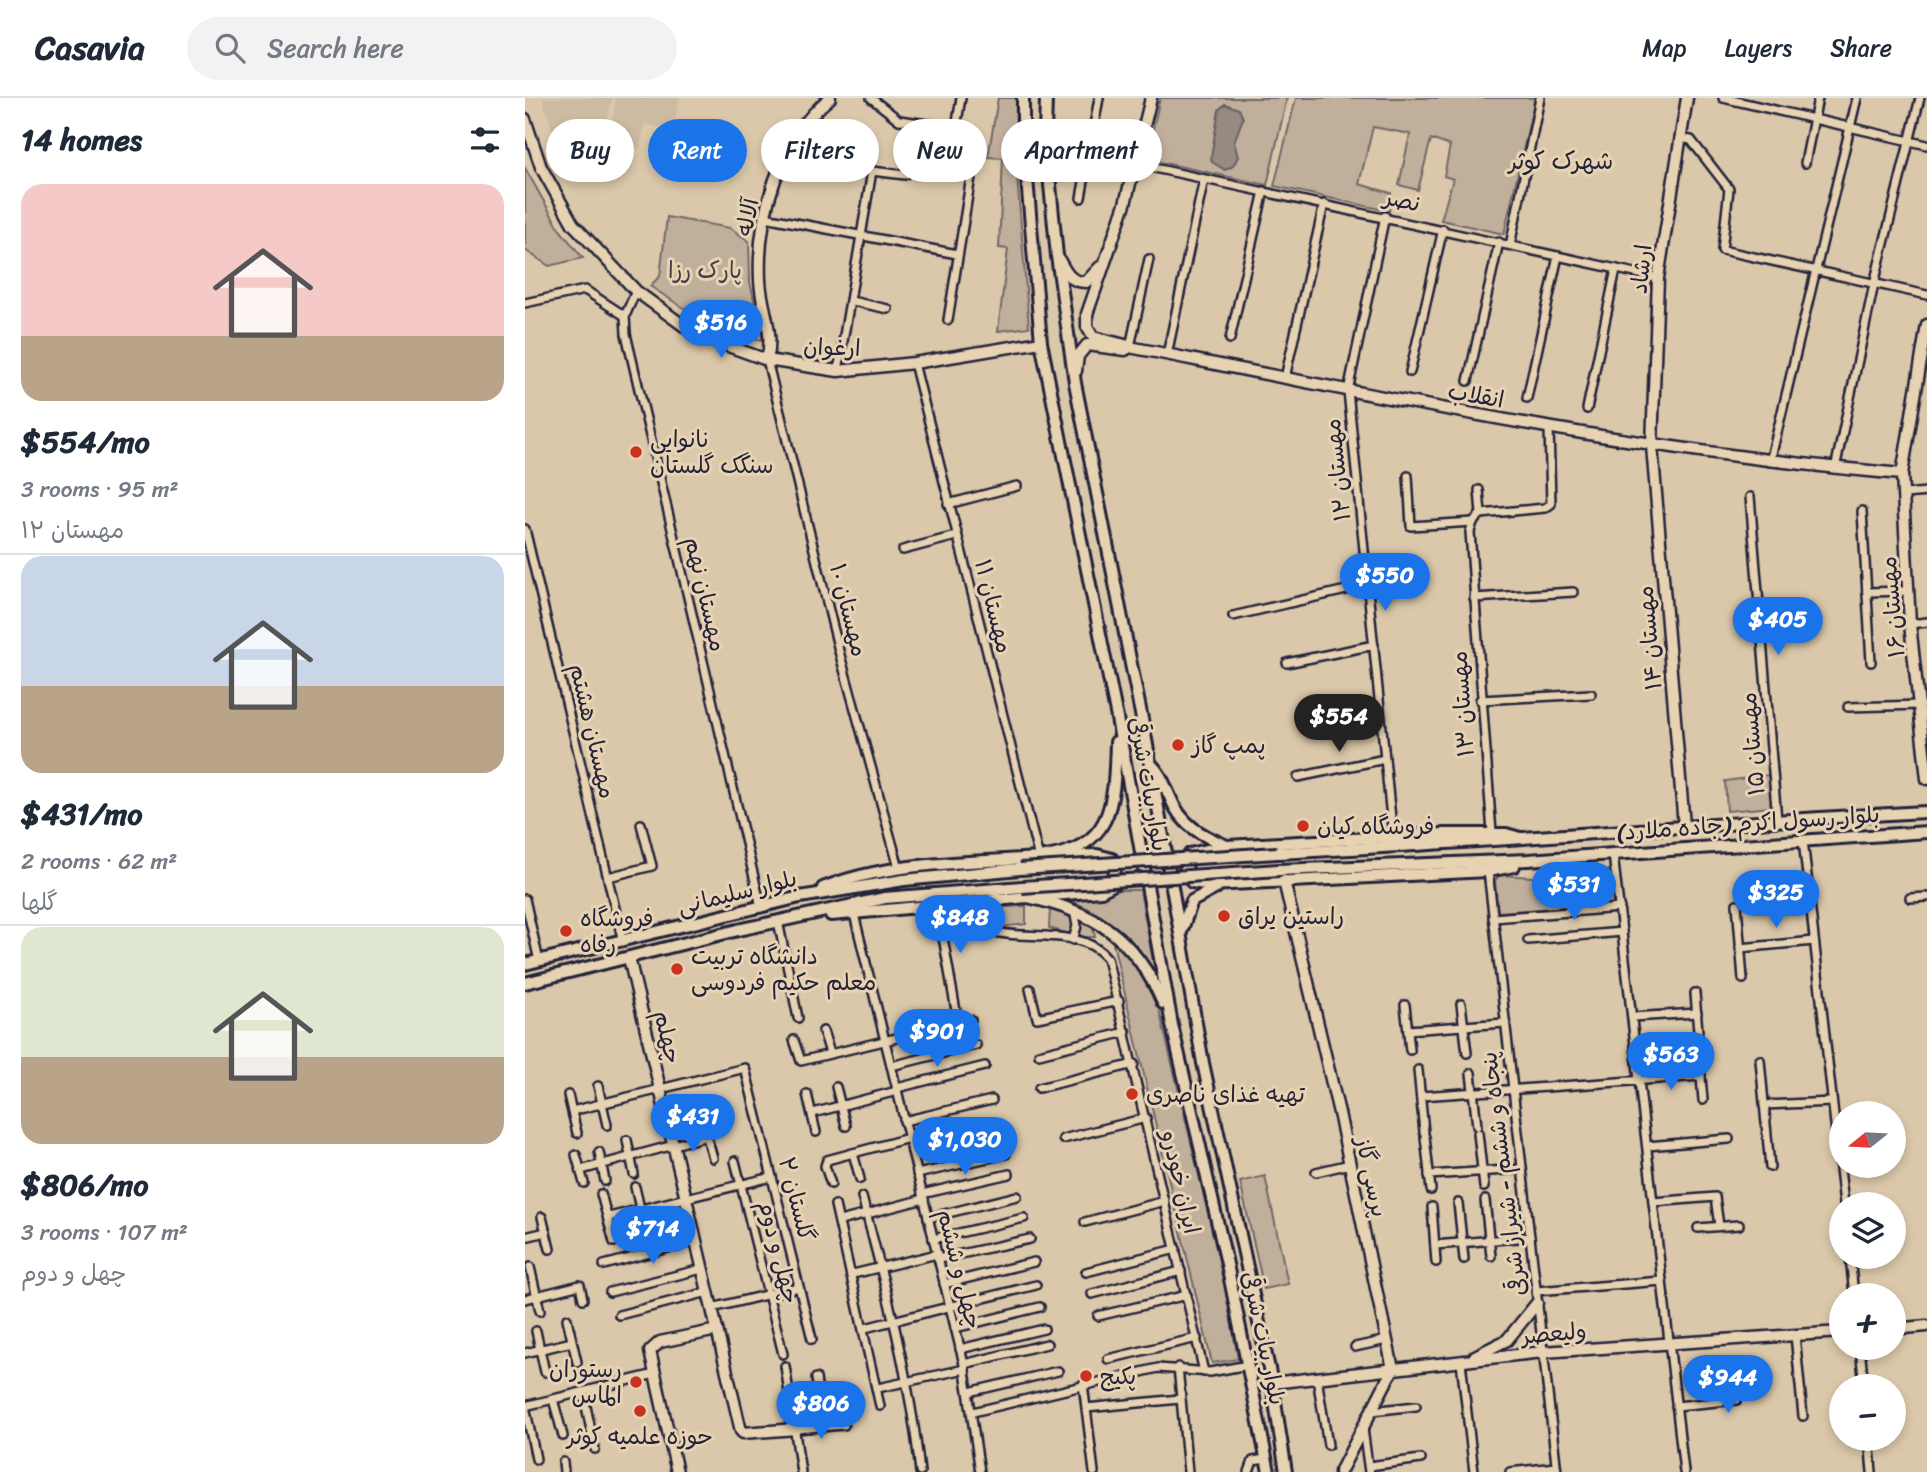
<!DOCTYPE html>
<meta charset="utf-8">
<style>
body{margin:0;font-family:Sriracha,"Playpen Sans Arabic",sans-serif;background:#f2f2f3;color:#1f2937;height:100vh;display:flex;flex-direction:column;font-size:26px;white-space:nowrap}
*{box-sizing:border-box;margin:0}
p{font-size:23px;color:#747a83}
.icon{flex:none;width:38px;height:38px;fill:none;stroke:currentColor;stroke-width:2;stroke-linecap:round;stroke-linejoin:round}
.map{position:relative;flex:1;overflow:hidden}
.panel{display:flex;flex-direction:column;background:#fff;width:525px}
.panel>*{flex:none}
.banner{position:absolute;left:21px;top:21px;width:665px;height:63px;display:flex;gap:14px}
.needle{width:46px;rotate:252deg}
.tools{position:absolute;left:1304px;top:1003px;display:grid;gap:14px}
.tools a{display:grid;place-items:center;width:77px;height:77px;border-radius:50%;background:#fff;box-shadow:0 4px 10px #0003;font-size:35px}
.price{position:absolute;translate:-50% -60px;padding:0 16px;border-radius:24px;background:#1a73e8;color:#fff;font-size:23px;line-height:46px;filter:drop-shadow(0 2px 4px #0008)}
.price::after{content:'';position:absolute;left:50%;top:42px;width:21px;height:16px;margin-left:-10px;background:inherit;clip-path:polygon(0 0,100% 0,50% 100%)}
.price.on{background:#222;color:#fff}
ul{padding:0;list-style:none}
li{display:grid;align-content:center;gap:14px;height:371px;padding:0 21px}
li+li{border-top:2px solid #e0e1e3}
li span{display:grid;place-items:center;height:217px;border-radius:21px;color:#555}
li>.icon{margin-inline-start:auto}
span .icon{width:126px;height:126px;fill:#fffc;stroke-width:1}
li b{font-size:30px}
h2{display:flex;justify-content:space-between;align-items:center;height:84px;padding:0 21px;font-size:30px}
.tag{padding:0 24px;border-radius:32px;background:#fff;box-shadow:0 4px 10px #0003;font-size:24px;line-height:63px}
.tag.on{background:#1a73e8;color:#fff}
header{display:flex;align-items:center;gap:42px;box-sizing:border-box;height:98px;padding:0 35px;background:#fff;border-bottom:2px solid #e0e1e3}
header strong{font-size:33px}
nav{display:flex;gap:38px;margin-inline-start:auto;font-size:24px}
.search{width:490px;height:63px;background:#f2f2f3;display:flex;align-items:center;gap:18px;box-sizing:border-box;padding:0 24px;border-radius:38px;color:#747a83;font-size:26px}
main{display:flex;flex:1;min-height:0}
.map>svg:first-child{display:block}
.built{fill:#ccbba1}
.green{fill:#c0af9a;stroke:#71686a;stroke-width:2}
.water{fill:#978a81;stroke:#686065;stroke-width:2}
.lines{fill:none;stroke-linecap:round;stroke-linejoin:round}
.street-casing{stroke:#22223b;stroke-width:12}
.secondary-casing{stroke:#22223b;stroke-width:15}
.primary-casing{stroke:#22223b;stroke-width:16}
.street{stroke:#e7d2b1;stroke-width:7}
.secondary{stroke:#e7d2b1;stroke-width:10}
.primary{stroke:#e7d2b1;stroke-width:10}
.primary-bridge-casing{stroke:#22223b;stroke-width:16;stroke-linecap:butt}
.primary-bridge{stroke:#e7d2b1;stroke-width:10}
.poi-dot{fill:#c8321e;stroke:#e7d2b1;stroke-width:2.5}
.labels{text-anchor:middle;stroke-width:6;stroke-linejoin:round;paint-order:stroke}
.street-label{font-size:23px;fill:#22223b;stroke:#e7d2b1}
.park-label{font-size:23px;fill:#423e4e;stroke:#e7d2b1}
.poi-label{font-size:23px;fill:#22223b;stroke:#e7d2b1;text-anchor:start}
.neighbourhood-label{font-size:24px;fill:#22223b;stroke:#e7d2b1}
</style>
<header>
<strong>Casavia</strong>
<div class="search"><svg class="icon" aria-label="search" viewBox="0 0 24 24"><circle cx="10" cy="10" r="6"/><path d="M15 15l6 6"/></svg>Search here</div>
<nav><a>Map</a><a>Layers</a><a>Share</a></nav>
</header>
<main>
<section class="panel">
<h2>14 homes<svg class="icon" aria-label="filters" viewBox="0 0 24 24"><path d="M4 7h16M4 17h16"/><circle cx="9" cy="7" r="2"/><circle cx="15" cy="17" r="2"/></svg></h2>
<ul>
<li><span style="background:linear-gradient(#f6c9c9 70%,#b9a48a 0)"><svg class="icon" aria-label="home" viewBox="0 0 24 24"><path d="M3 11l9-7 9 7M6 9v11h12V9"/></svg></span><div><b>$554/mo</b><p>3 rooms · 95 m²</p><p>مهستان ۱۲</p></div></li>
<li><span style="background:linear-gradient(#c9d6e8 60%,#b9a48a 0)"><svg class="icon" aria-label="home" viewBox="0 0 24 24"><path d="M3 11l9-7 9 7M6 9v11h12V9"/></svg></span><div><b>$431/mo</b><p>2 rooms · 62 m²</p><p>گلها</p></div></li>
<li><span style="background:linear-gradient(#dfe7d0 60%,#b9a48a 0)"><svg class="icon" aria-label="home" viewBox="0 0 24 24"><path d="M3 11l9-7 9 7M6 9v11h12V9"/></svg></span><div><b>$806/mo</b><p>3 rooms · 107 m²</p><p>چهل و دوم</p></div></li>
</ul>
</section>
<div class="map">
<svg width="1402" height="1374" viewBox="0 0 1402 1374">
<rect width="100%" height="100%" fill="#dbc8aa"/>
<filter id="ink" filterUnits="userSpaceOnUse"><feTurbulence type="fractalNoise" baseFrequency=".0143" numOctaves="2"/><feDisplacementMap in="SourceGraphic" scale="14" xChannelSelector="R" yChannelSelector="G"/><feConvolveMatrix kernelMatrix="1 2 1 2 8 2 1 2 1" color-interpolation-filters="sRGB"/></filter>
<g filter="url(#ink)">
<g class="built">
<polygon points="17,0 87,0 80,33 66,32 66,42 29,37"/>
<polygon points="91,0 155,0 147,32 120,26 115,50 84,42"/>
</g>
<g class="green">
<polygon points="473,0 491,0 490,53 504,229 473,233 483,151 474,150 478,60 463,59"/>
<polygon points="635,0 762,0 742,87 621,61"/>
<polygon points="771,0 1010,0 979,136 916,122 928,81 919,78 925,48 906,41 893,92 874,87 885,36 848,29 834,86 866,95 864,113 749,88"/>
<polygon points="0,70 35,132 58,160 24,168 0,152"/>
<path d="M142 119 205 130 224 143 225 184 238 242C198 238 158 210 125 188L135 178Z"/>
<polygon points="1244,677 1247,709 1202,713 1200,683"/>
<polygon points="1085,772 1088,806 973,814 970,783 974,777 1041,781"/>
<path d="M586 792H615L630 875C605 837 579 813 535 799Z"/>
<polygon points="501,808 501,826 467,830 465,810"/>
<polygon points="525,809 568,830 570,839 555,839 524,830"/>
<polygon points="586,837 607,858 633,907 700,1186 713,1261 687,1265"/>
<polygon points="740,1078 763,1186 739,1191 715,1084"/>
</g>
<polygon class="water" points="700,6 714,11 718,20 709,44 713,59 708,68 700,72 687,64 686,59 694,12"/>
<g class="lines">
<defs>
<g id="street">
<polyline points="346,0 374,22 431,30 436,0"/>
<polyline points="1198,0 1402,47"/>
<polyline points="1154,40 1166,42 1204,91 1197,152 1402,197"/>
<polyline points="1280,65 1293,0"/>
<polyline points="611,66 1133,180"/>
<polyline points="556,100 574,0"/>
<polyline points="860,118 823,293 868,740"/>
<polyline points="240,119 432,156"/>
<polyline points="986,143 1015,0"/>
<polyline points="111,193 100,218 101,236 236,809"/>
<polyline points="326,203 363,211"/>
<polyline points="0,205 60,192 100,218"/>
<polyline points="423,222 449,60"/>
<polyline points="705,241 739,93"/>
<polyline points="605,249 624,161"/>
<polyline points="642,257 679,81"/>
<polyline points="242,262 315,557 374,770"/>
<polyline points="389,265 514,760"/>
<polyline points="314,267 347,73 380,77 390,26"/>
<polyline points="885,274 918,131"/>
<polyline points="760,280 799,106"/>
<polyline points="943,283 974,144"/>
<polyline points="1002,300 1033,158"/>
<polyline points="1062,311 1091,171"/>
<polyline points="1245,364 1332,0"/>
<polyline points="1310,371 1349,186 1395,0"/>
<polyline points="883,378 886,428 948,424"/>
<polyline points="954,392 956,416"/>
<polyline points="1380,396 1402,394"/>
<polyline points="1225,399 1252,722"/>
<polyline points="423,406 492,388"/>
<polyline points="1337,413 1346,564"/>
<polyline points="0,431 98,844"/>
<polyline points="378,452 431,438"/>
<polyline points="1342,494 1383,493"/>
<polyline points="949,500 1048,494"/>
<polyline points="708,518 843,487"/>
<polyline points="1385,526 1402,524"/>
<polyline points="762,565 849,547"/>
<polyline points="955,602 1066,596"/>
<polyline points="1323,609 1396,607"/>
<polyline points="773,679 860,661"/>
<polyline points="967,735 945,434 948,424 956,416 1020,410 1026,406 1024,330"/>
<polyline points="1278,742 1319,1106"/>
<polyline points="1088,756 1159,1374"/>
<polyline points="963,773 1032,1374"/>
<polyline points="83,779 127,768 116,726"/>
<polyline points="1385,800 1402,799"/>
<polyline points="0,801 14,863"/>
<path d="M472 804 459 815 463 832C497 844 555 827 582 860L679 1274"/>
<polyline points="412,805 431,913"/>
<polyline points="1212,806 1218,881"/>
<polyline points="329,816 439,1266 455,1374"/>
<polyline points="968,820 1095,810"/>
<polyline points="253,823 273,920"/>
<polyline points="548,842 552,828 549,812"/>
<polyline points="1003,842 1097,834"/>
<polyline points="1215,850 1289,843"/>
<polyline points="505,891 512,920 594,903"/>
<polyline points="1170,895 1173,934"/>
<polyline points="936,906 942,955"/>
<polyline points="880,907 885,952"/>
<polyline points="1107,919 1172,915"/>
<polyline points="883,932 980,925"/>
<polyline points="298,933 305,955"/>
<polyline points="269,942 276,963 446,922"/>
<polyline points="514,956 601,934"/>
<polyline points="1174,957 1178,1002"/>
<polyline points="1235,962 1245,1069"/>
<polyline points="366,968 451,947"/>
<polyline points="893,972 899,1034"/>
<polyline points="946,975 952,1028"/>
<polyline points="73,988 82,1027"/>
<polyline points="311,989 321,1028"/>
<polyline points="372,990 460,968"/>
<polyline points="514,990 609,966"/>
<polyline points="282,996 291,1034"/>
<polyline points="43,997 52,1035"/>
<polyline points="896,998 1176,978"/>
<polyline points="1239,1007 1307,1004"/>
<polyline points="47,1013 220,970 287,1241"/>
<polyline points="288,1015 372,993"/>
<polyline points="177,1022 188,1060"/>
<polyline points="379,1023 467,1002"/>
<polyline points="953,1035 959,1089"/>
<polyline points="900,1039 906,1092"/>
<polyline points="538,1041 621,1020"/>
<polyline points="102,1042 109,1076"/>
<polyline points="1122,1048 1204,1041"/>
<polyline points="74,1054 80,1083"/>
<polyline points="387,1054 477,1034"/>
<polyline points="328,1055 335,1081"/>
<polyline points="51,1057 59,1085"/>
<polyline points="210,1063 258,1256"/>
<polyline points="56,1072 182,1038"/>
<polyline points="791,1074 825,1066"/>
<polyline points="392,1076 481,1056"/>
<polyline points="904,1077 997,1071"/>
<polyline points="306,1086 300,1068 302,1062 384,1040"/>
<polyline points="110,1089 121,1136"/>
<polyline points="76,1096 89,1144"/>
<polyline points="397,1096 484,1076"/>
<path d="M337 1099C361 1190 385 1280 395 1374"/>
<polyline points="960,1102 966,1158"/>
<polyline points="1128,1104 1190,1099 1194,1128"/>
<polyline points="933,1105 939,1161"/>
<polyline points="310,1107 355,1308"/>
<polyline points="907,1109 911,1164"/>
<polyline points="17,1119 25,1151"/>
<polyline points="84,1119 247,1079"/>
<polyline points="403,1120 492,1098"/>
<polyline points="315,1123 399,1101"/>
<polyline points="560,1124 640,1103"/>
<polyline points="1173,1130 1214,1127"/>
<polyline points="0,1139 21,1134"/>
<polyline points="408,1141 499,1120"/>
<polyline points="910,1147 1005,1139"/>
<polyline points="1325,1158 1329,1197"/>
<polyline points="413,1161 505,1141"/>
<polyline points="79,1167 170,1143"/>
<polyline points="5,1169 15,1213"/>
<polyline points="561,1174 651,1151"/>
<polyline points="328,1176 412,1156"/>
<polyline points="419,1186 509,1164"/>
<polyline points="1011,1193 1137,1183"/>
<polyline points="85,1194 177,1171"/>
<polyline points="567,1196 656,1173"/>
<polyline points="0,1201 55,1187 58,1201"/>
<polyline points="187,1210 274,1189"/>
<polyline points="94,1217 183,1194"/>
<polyline points="573,1218 662,1197"/>
<polyline points="42,1221 52,1264"/>
<polyline points="340,1230 511,1187"/>
<polyline points="430,1230 515,1209"/>
<polyline points="11,1233 20,1274"/>
<polyline points="1270,1237 1278,1318"/>
<polyline points="830,1249 862,1242"/>
<polyline points="1335,1250 1339,1288"/>
<polyline points="435,1251 519,1231"/>
<polyline points="0,1255 47,1244"/>
<polyline points="583,1261 672,1240"/>
<polyline points="936,1264 949,1374"/>
<polyline points="439,1266 522,1246"/>
<polyline points="260,1268 276,1374"/>
<polyline points="653,1269 663,1374"/>
<polyline points="291,1280 297,1329"/>
<polyline points="792,1280 803,1347"/>
<polyline points="558,1286 569,1374"/>
<polyline points="353,1290 440,1271"/>
<polyline points="58,1294 70,1351"/>
<polyline points="444,1294 533,1273"/>
<polyline points="28,1301 38,1338"/>
<polyline points="0,1308 130,1276"/>
<polyline points="0,1308 11,1361"/>
<polyline points="1151,1308 1212,1302 1209,1284"/>
<polyline points="561,1310 655,1301"/>
<polyline points="847,1313 891,1308"/>
<polyline points="448,1314 633,1270 685,1274 723,1267"/>
<polyline points="271,1331 319,1327"/>
<polyline points="838,1331 844,1374"/>
<polyline points="1344,1340 1347,1374"/>
<polyline points="38,1364 39,1374"/>
<polyline points="844,1368 896,1361"/>
<polyline points="724,1374 728,1363 741,1361"/>
<polyline points="985,1374 1031,1369"/>
</g>
<g id="secondary">
<polyline points="0,21 16,69 48,126 111,193 170,236 242,262 313,273 389,265 516,244"/>
<path d="M533 160C541 174 544 184 561 184L575 169"/>
<polyline points="1402,227 1377,376 1385,526 1402,681"/>
<polyline points="600,247 568,239 562,229 562,216 600,106 626,0"/>
<path d="M242 262C250 234 236 210 235 182 232 118 254 41 305 0"/>
<path d="M551 273 553 258 562 247 600 252 605 249C861 300 1117 354 1377 376"/>
<polyline points="1159,728 1127,348 1133,180 1162,0"/>
<polyline points="759,783 814,1015 868,1271 815,1374"/>
<polyline points="104,860 216,1333 218,1335 271,1331"/>
<polyline points="1368,1231 1402,1228"/>
<polyline points="950,1258 982,1242 1012,1205"/>
<polyline points="747,1285 1018,1254 1316,1234"/>
<polyline points="152,1374 125,1253 135,1244 192,1232"/>
</g>
<g id="primary">
<polyline points="498,0 498,34 516,244 592,620 647,927 702,1166 744,1374"/>
<polyline points="521,0 520,36 532,158 550,285 620,636 678,965 747,1285 761,1374"/>
<path d="M626 666C636 676 639 686 645 699 656 727 676 737 702 748L919 736H981L995 740"/>
<polyline points="699,748 665,756 660,767 667,784 686,787 963,773 989,768"/>
<path d="M752 755C969 744 1185 725 1402 714"/>
<polyline points="754,772 1003,762 1402,734"/>
<path d="M298 790C365 763 443 765 514 760 589 751 589 706 591 644"/>
<polyline points="516,798 576,793 589,786 590,769 587,761 572,757 540,758"/>
<path d="M306 817 503 799C571 814 610 840 638 905"/>
<polyline points="656,834 667,803 691,790"/>
<polyline points="0,866 275,799 379,782 495,771"/>
<polyline points="0,885 213,832 360,800 497,789"/>
</g>
</defs>
<use href="#street" class="street-casing"/>
<use href="#secondary" class="secondary-casing"/>
<use href="#primary" class="primary-casing"/>
<use href="#street" class="street"/>
<use href="#secondary" class="secondary"/>
<use href="#primary" class="primary"/>
<defs>
<g id="primary-bridge">
<polyline points="495,771 752,755"/>
<polyline points="497,789 754,772"/>
</g>
</defs>
<use href="#primary-bridge" class="primary-bridge-casing"/>
<use href="#primary-bridge" class="primary-bridge"/>
</g>
</g>
<g class="poi-dot">
<circle cx="111" cy="354" r="7"/>
<circle cx="653" cy="647" r="7"/>
<circle cx="778" cy="728" r="7"/>
<circle cx="699" cy="818" r="7"/>
<circle cx="41" cy="833" r="7"/>
<circle cx="152" cy="871" r="7"/>
<circle cx="607" cy="996" r="7"/>
<circle cx="561" cy="1278" r="7"/>
<circle cx="111" cy="1284" r="7"/>
<circle cx="115" cy="1313" r="7"/>
</g>
<g class="labels">
<g class="street-label">
<text transform="translate(877 102) rotate(12)" y="8">نصر</text>
<text transform="translate(222 119) rotate(-78)" y="8">آلاله</text>
<text transform="translate(1116 171) rotate(-84)" y="8">ارشاد</text>
<text transform="translate(307 249) rotate(2)" y="8">ارغوان</text>
<text transform="translate(951 297) rotate(10)" y="8">انقلاب</text>
<text transform="translate(812 372) rotate(-96)" y="8">مهستان ۱۲</text>
<text transform="translate(181 496) rotate(77)" y="8">مهستان نهم</text>
<text transform="translate(469 508) rotate(76)" y="8">مهستان ۱۱</text>
<text transform="translate(1367 509) rotate(-95)" y="8">مهستان ۱۶</text>
<text transform="translate(324 512) rotate(76)" y="8">مهستان ۱۰</text>
<text transform="translate(1124 540) rotate(-95)" y="8">مهستان ۱۴</text>
<text transform="translate(937 606) rotate(-94)" y="8">مهستان ۱۳</text>
<text transform="translate(68 633) rotate(77)" y="8">مهستان هشتم</text>
<text transform="translate(1227 646) rotate(-95)" y="8">مهستان ۱۵</text>
<text transform="translate(624 686) rotate(80)" y="8">بلوار بیات شرقی</text>
<text transform="translate(1223 725) rotate(-4)" y="8">بلوار رسول اکرم (جاده ملارد)</text>
<text transform="translate(212 794) rotate(-14)" y="8">بلوار سلیمانی</text>
<text transform="translate(143 939) rotate(77)" y="8">چهلم</text>
<text transform="translate(978 1076) rotate(-97)" y="8">پنجاه و ششم - شیراز شرقی</text>
<text transform="translate(847 1079) rotate(78)" y="8">پرسی گاز</text>
<text transform="translate(656 1084) rotate(77)" y="8">ایران خودرو</text>
<text transform="translate(272 1101) rotate(76)" y="8">گلستان ۲</text>
<text transform="translate(254 1154) rotate(76)" y="8">چهل و دوم</text>
<text transform="translate(435 1171) rotate(76)" y="8">چهل و ششم</text>
<text transform="translate(1029 1235) rotate(-5)" y="8">ولیعصر</text>
<text transform="translate(739 1240) rotate(78)" y="8">بلوار بیات شرقی</text>
</g>
<g class="park-label">
<text x="180" y="180">پارک رزا</text>
</g>
<g class="poi-label">
<text x="125" y="349">نانوایی<tspan x="125" dy="26">سنگک گلستان</tspan></text>
<text x="667" y="655">پمپ گاز</text>
<text x="792" y="736">فروشگاه کیان</text>
<text x="713" y="826">راستین یراق</text>
<text x="55" y="828">فروشگاه<tspan x="55" dy="26">رفاه</tspan></text>
<text x="166" y="866">دانشگاه تربیت<tspan x="166" dy="26">معلم حکیم فردوسی</tspan></text>
<text x="621" y="1004">تهیه غذای ناصری</text>
<text x="97" y="1279" text-anchor="end">رستوران<tspan x="97" dy="26">الماس</tspan></text>
<text x="575" y="1286">پکیج</text>
<text x="115" y="1346" text-anchor="middle">حوزه علمیه کوثر</text>
</g>
<g class="neighbourhood-label">
<text x="1036" y="71">شهرک کوثر</text>
</g>
</g>
</svg>
<div class="tools">
<a><svg class="needle" viewBox="-14 -14 28 28"><path d="M0-13l5 13h-10z" fill="#e53935"/><path d="M0 13l5-13h-10z" fill="#747a83"/></svg></a>
<a><svg class="icon" aria-label="layers" viewBox="0 0 24 24"><path d="M12 4l9 5-9 5-9-5zM3 14l9 5 9-5"/></svg></a>
<a>+</a>
<a>−</a>
</div>
<b class="price" style="left:196px;top:262px">$516</b>
<b class="price" style="left:860px;top:515px">$550</b>
<b class="price" style="left:1253px;top:559px">$405</b>
<b class="price on" style="left:814px;top:656px">$554</b>
<b class="price" style="left:1049px;top:824px">$531</b>
<b class="price" style="left:1251px;top:832px">$325</b>
<b class="price" style="left:435px;top:857px">$848</b>
<b class="price" style="left:412px;top:971px">$901</b>
<b class="price" style="left:1146px;top:994px">$563</b>
<b class="price" style="left:168px;top:1056px">$431</b>
<b class="price" style="left:440px;top:1079px">$1,030</b>
<b class="price" style="left:128px;top:1168px">$714</b>
<b class="price" style="left:1203px;top:1317px">$944</b>
<b class="price" style="left:296px;top:1343px">$806</b>
<div class="banner">
<a class="tag">Buy</a>
<a class="tag on">Rent</a>
<a class="tag">Filters</a>
<a class="tag">New</a>
<a class="tag">Apartment</a>
</div>
</div>
</main>
